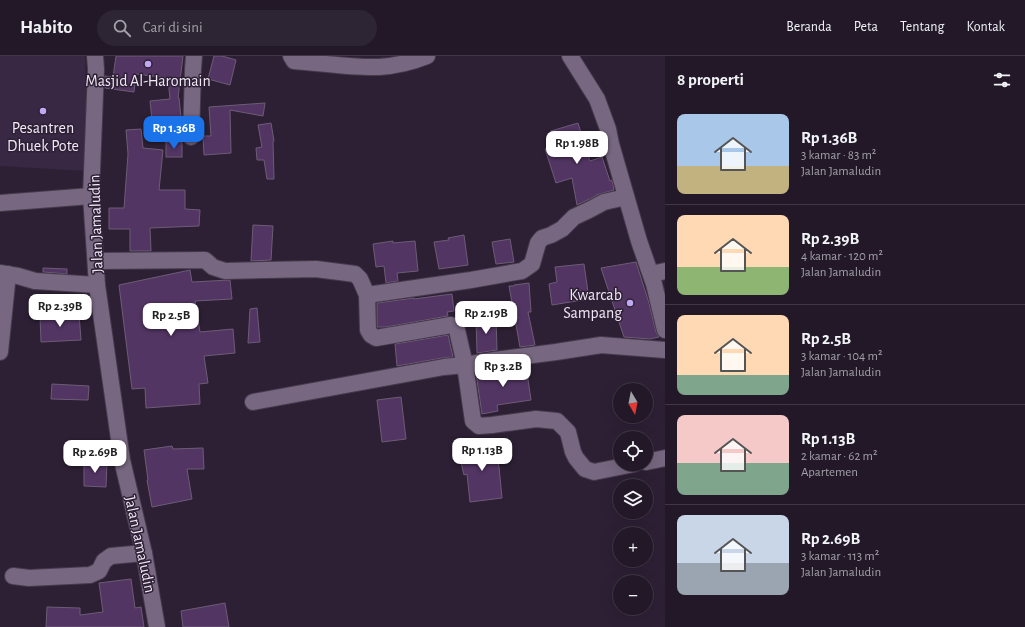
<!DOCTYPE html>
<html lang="id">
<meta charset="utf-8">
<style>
body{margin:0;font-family:"Alegreya Sans",sans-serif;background:#2e2534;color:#f1f3f6;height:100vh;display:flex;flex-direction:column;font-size:15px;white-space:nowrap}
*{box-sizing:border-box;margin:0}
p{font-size:13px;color:#a2a0a8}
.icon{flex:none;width:22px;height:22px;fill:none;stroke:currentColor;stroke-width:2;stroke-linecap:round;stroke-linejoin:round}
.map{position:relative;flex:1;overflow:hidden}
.sheet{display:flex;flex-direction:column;background:#221828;width:360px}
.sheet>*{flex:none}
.needle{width:26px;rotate:170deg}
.fabs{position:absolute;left:613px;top:327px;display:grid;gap:8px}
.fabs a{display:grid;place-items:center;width:40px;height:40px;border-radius:50%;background:#221828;box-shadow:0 4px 16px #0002,0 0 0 1px #3f3745;font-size:20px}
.price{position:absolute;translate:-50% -34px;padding:0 9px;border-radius:8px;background:#fff;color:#222;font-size:13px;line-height:26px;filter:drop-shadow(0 1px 2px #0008)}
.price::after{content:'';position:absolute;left:50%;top:24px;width:12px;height:9px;margin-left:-6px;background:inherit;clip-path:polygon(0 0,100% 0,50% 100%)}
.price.active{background:#1a73e8;color:#fff}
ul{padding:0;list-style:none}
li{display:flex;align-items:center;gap:12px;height:100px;padding:0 12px}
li+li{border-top:1px solid #3f3745}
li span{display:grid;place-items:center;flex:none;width:112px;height:80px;border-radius:8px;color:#555}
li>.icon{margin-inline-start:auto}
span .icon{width:48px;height:48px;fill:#fffc;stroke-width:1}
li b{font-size:17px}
h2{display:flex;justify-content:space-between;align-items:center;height:48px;padding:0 12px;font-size:17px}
header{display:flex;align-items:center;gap:24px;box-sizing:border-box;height:56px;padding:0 20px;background:#221828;border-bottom:1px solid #3f3745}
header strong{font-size:19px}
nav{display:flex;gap:22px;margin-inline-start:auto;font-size:14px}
.search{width:280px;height:36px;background:#2e2534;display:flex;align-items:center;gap:10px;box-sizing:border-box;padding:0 14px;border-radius:22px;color:#a2a0a8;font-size:15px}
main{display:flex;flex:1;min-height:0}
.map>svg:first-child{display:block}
.built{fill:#392843}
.building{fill:#533564;stroke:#6c5c75}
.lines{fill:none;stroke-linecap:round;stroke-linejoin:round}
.minor-casing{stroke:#463a4c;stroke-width:18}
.minor{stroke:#776780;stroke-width:16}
.poi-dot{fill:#c1a8f3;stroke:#2d2035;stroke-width:1.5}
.labels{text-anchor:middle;stroke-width:3;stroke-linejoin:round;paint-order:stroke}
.poi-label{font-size:16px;fill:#f0e7f5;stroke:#2d2035}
.street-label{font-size:16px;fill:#f0e7f5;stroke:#2d2035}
</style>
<header>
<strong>Habito</strong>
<div class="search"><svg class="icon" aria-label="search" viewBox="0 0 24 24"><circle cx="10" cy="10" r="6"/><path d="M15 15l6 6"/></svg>Cari di sini</div>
<nav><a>Beranda</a><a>Peta</a><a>Tentang</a><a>Kontak</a></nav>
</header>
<main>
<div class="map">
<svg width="665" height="571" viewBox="0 0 665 571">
<rect width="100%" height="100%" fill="#2d2035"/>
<polygon class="built" points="0,0 85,0 88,115 0,110"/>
<g class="building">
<polygon points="116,0 183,0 178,42 179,42 181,61 152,64 150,45 170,43 168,22 136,18 134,36 105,32 105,20 113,21"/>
<polygon points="214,0 222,0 236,4 230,29 208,23"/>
<polygon points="265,47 263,60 230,54 231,97 204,99 203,80 211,80 209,51"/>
<polygon points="271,67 274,85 273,85 274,123 267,123 264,104 257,104 256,92 262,91 258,69"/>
<polygon points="578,67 590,105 602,101 610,125 612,124 614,134 596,139 596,140 577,149 572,122 556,127 545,93 555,90 551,75"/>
<polygon points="141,73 143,92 163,94 159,134 185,134 185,153 200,154 199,170 150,172 151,195 130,195 130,173 109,173 109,152 124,152 128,98 126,74"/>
<rect x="166" y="86" width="16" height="15"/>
<polygon points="253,169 273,170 271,204 251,205"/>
<polygon points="464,179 468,209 439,213 434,186 449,184 448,182"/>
<polygon points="510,183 514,206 496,208 492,186"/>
<polygon points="393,185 393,187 415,185 418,215 397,217 398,225 386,227 384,210 376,211 373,188"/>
<polygon points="636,206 649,247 656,276 659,281 650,283 624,281 601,212"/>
<polygon points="584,208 589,243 552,249 549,228 557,226 555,211"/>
<polygon points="43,212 67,213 67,218 43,216"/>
<polygon points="190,214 192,226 230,224 232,243 195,245 200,276 233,273 235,297 204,300 208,327 199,328 200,348 146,352 145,332 132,333 119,229"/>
<polygon points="529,227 531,256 528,256 535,289 520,291 509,230 514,230 514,229"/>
<polygon points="452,238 454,255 447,256 448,260 386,271 377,271 377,247 414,242 414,243"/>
<polygon points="257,252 260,286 248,287 250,253"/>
<polygon points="79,258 81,284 41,286 40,260"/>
<polygon points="496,261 497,294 477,297 476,262"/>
<polygon points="448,279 453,301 442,302 397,310 395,288"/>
<polygon points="526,310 531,344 497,349 498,355 482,358 476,317"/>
<polygon points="52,328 89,330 88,344 51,343"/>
<polygon points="401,341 406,383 382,386 377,344"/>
<polygon points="493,386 499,411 502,442 470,446 467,418 464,419 458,394"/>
<polygon points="172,390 173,393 203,392 204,413 187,413 192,443 152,451 147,424 148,424 144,394"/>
<polygon points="84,405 107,406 106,431 84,430"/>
<polygon points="131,523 135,552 141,551 144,571 46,571 47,551 80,552 80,559 103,556 99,527"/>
<polygon points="225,547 229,571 183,571 181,555"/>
</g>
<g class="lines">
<defs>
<g id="minor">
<polyline points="95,0 96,13 91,140 97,229 122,404 144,497 157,571"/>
<path d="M291 0 294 5C322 7 351 12 379 11 395 10 412 6 427 0"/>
<polyline points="570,0 597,43 608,73 611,88 639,185 654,228 665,274"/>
<polyline points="191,81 193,13 194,0"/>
<polyline points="0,147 91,140"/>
<polyline points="96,205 205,204 213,211 225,215 316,213 355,218 360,223 367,239 368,274 371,279 376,282 451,269 455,271 457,274 465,309 495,304 556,296 601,289 665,294"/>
<polyline points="0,217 18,220 35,225 97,229"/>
<polyline points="651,218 665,215"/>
<polyline points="367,239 471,224 522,215 532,208 538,187 542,182 551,179 562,173 574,161 589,154 604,146 626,141"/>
<polyline points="0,296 8,218"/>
<polyline points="253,346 444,311 465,309 473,365 479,370 492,369 536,363 557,365 568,376 573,396 576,402 585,413 594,416 634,408"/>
<polyline points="646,406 665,402"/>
<polyline points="13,520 29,522 90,519 99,515 104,505 111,500 144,497"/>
</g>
</defs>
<use href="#minor" class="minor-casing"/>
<use href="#minor" class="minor"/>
</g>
<g class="poi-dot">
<circle cx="148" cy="8" r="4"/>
<circle cx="43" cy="55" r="4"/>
<circle cx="630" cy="247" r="4"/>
</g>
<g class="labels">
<g class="poi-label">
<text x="148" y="30">Masjid Al-Haromain</text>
<text x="43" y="77">Pesantren<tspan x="43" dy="18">Dhuek Pote</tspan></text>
<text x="622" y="244" text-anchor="end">Kwarcab<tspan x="622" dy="18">Sampang</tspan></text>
</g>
<g class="street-label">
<text transform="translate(95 168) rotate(-92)" y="6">Jalan Jamaludin</text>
<text transform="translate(141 488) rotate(78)" y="6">Jalan Jamaludin</text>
</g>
</g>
</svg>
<div class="fabs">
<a><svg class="needle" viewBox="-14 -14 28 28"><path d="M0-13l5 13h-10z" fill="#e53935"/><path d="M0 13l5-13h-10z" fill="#a2a0a8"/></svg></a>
<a><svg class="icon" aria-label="locate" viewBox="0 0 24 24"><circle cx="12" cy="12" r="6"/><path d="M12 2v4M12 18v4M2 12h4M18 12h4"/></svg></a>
<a><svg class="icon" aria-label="layers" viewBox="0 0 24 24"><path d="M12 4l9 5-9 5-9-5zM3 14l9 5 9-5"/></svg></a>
<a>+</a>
<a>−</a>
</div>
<b class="price active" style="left:174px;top:94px">Rp 1.36B</b>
<b class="price" style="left:577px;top:109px">Rp 1.98B</b>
<b class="price" style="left:60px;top:272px">Rp 2.39B</b>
<b class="price" style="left:486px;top:279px">Rp 2.19B</b>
<b class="price" style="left:171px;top:281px">Rp 2.5B</b>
<b class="price" style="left:503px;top:332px">Rp 3.2B</b>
<b class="price" style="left:482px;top:416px">Rp 1.13B</b>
<b class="price" style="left:95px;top:418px">Rp 2.69B</b>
</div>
<section class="sheet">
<h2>8 properti<svg class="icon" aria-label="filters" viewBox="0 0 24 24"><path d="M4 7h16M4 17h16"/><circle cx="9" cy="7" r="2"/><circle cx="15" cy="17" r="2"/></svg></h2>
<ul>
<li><span style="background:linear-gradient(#a9c7e8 65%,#c2b280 0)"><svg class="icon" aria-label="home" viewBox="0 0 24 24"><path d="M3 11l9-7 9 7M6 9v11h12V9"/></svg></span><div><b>Rp 1.36B</b><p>3 kamar · 83 m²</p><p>Jalan Jamaludin</p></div></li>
<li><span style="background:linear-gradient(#ffd9b3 65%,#8fb573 0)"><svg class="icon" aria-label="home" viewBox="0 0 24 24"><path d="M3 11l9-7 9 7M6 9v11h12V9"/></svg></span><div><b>Rp 2.39B</b><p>4 kamar · 120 m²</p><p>Jalan Jamaludin</p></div></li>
<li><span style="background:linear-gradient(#ffd9b3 75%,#7fa58c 0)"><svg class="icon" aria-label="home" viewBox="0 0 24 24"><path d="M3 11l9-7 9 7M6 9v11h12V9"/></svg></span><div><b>Rp 2.5B</b><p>3 kamar · 104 m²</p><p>Jalan Jamaludin</p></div></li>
<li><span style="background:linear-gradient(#f6c9c9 60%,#7fa58c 0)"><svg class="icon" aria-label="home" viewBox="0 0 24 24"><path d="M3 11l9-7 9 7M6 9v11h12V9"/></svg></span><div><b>Rp 1.13B</b><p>2 kamar · 62 m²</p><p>Apartemen</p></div></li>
<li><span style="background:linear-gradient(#c9d6e8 60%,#9aa5b1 0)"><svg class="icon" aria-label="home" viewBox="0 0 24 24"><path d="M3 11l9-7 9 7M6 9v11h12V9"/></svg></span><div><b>Rp 2.69B</b><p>3 kamar · 113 m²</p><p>Jalan Jamaludin</p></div></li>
</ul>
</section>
</main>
